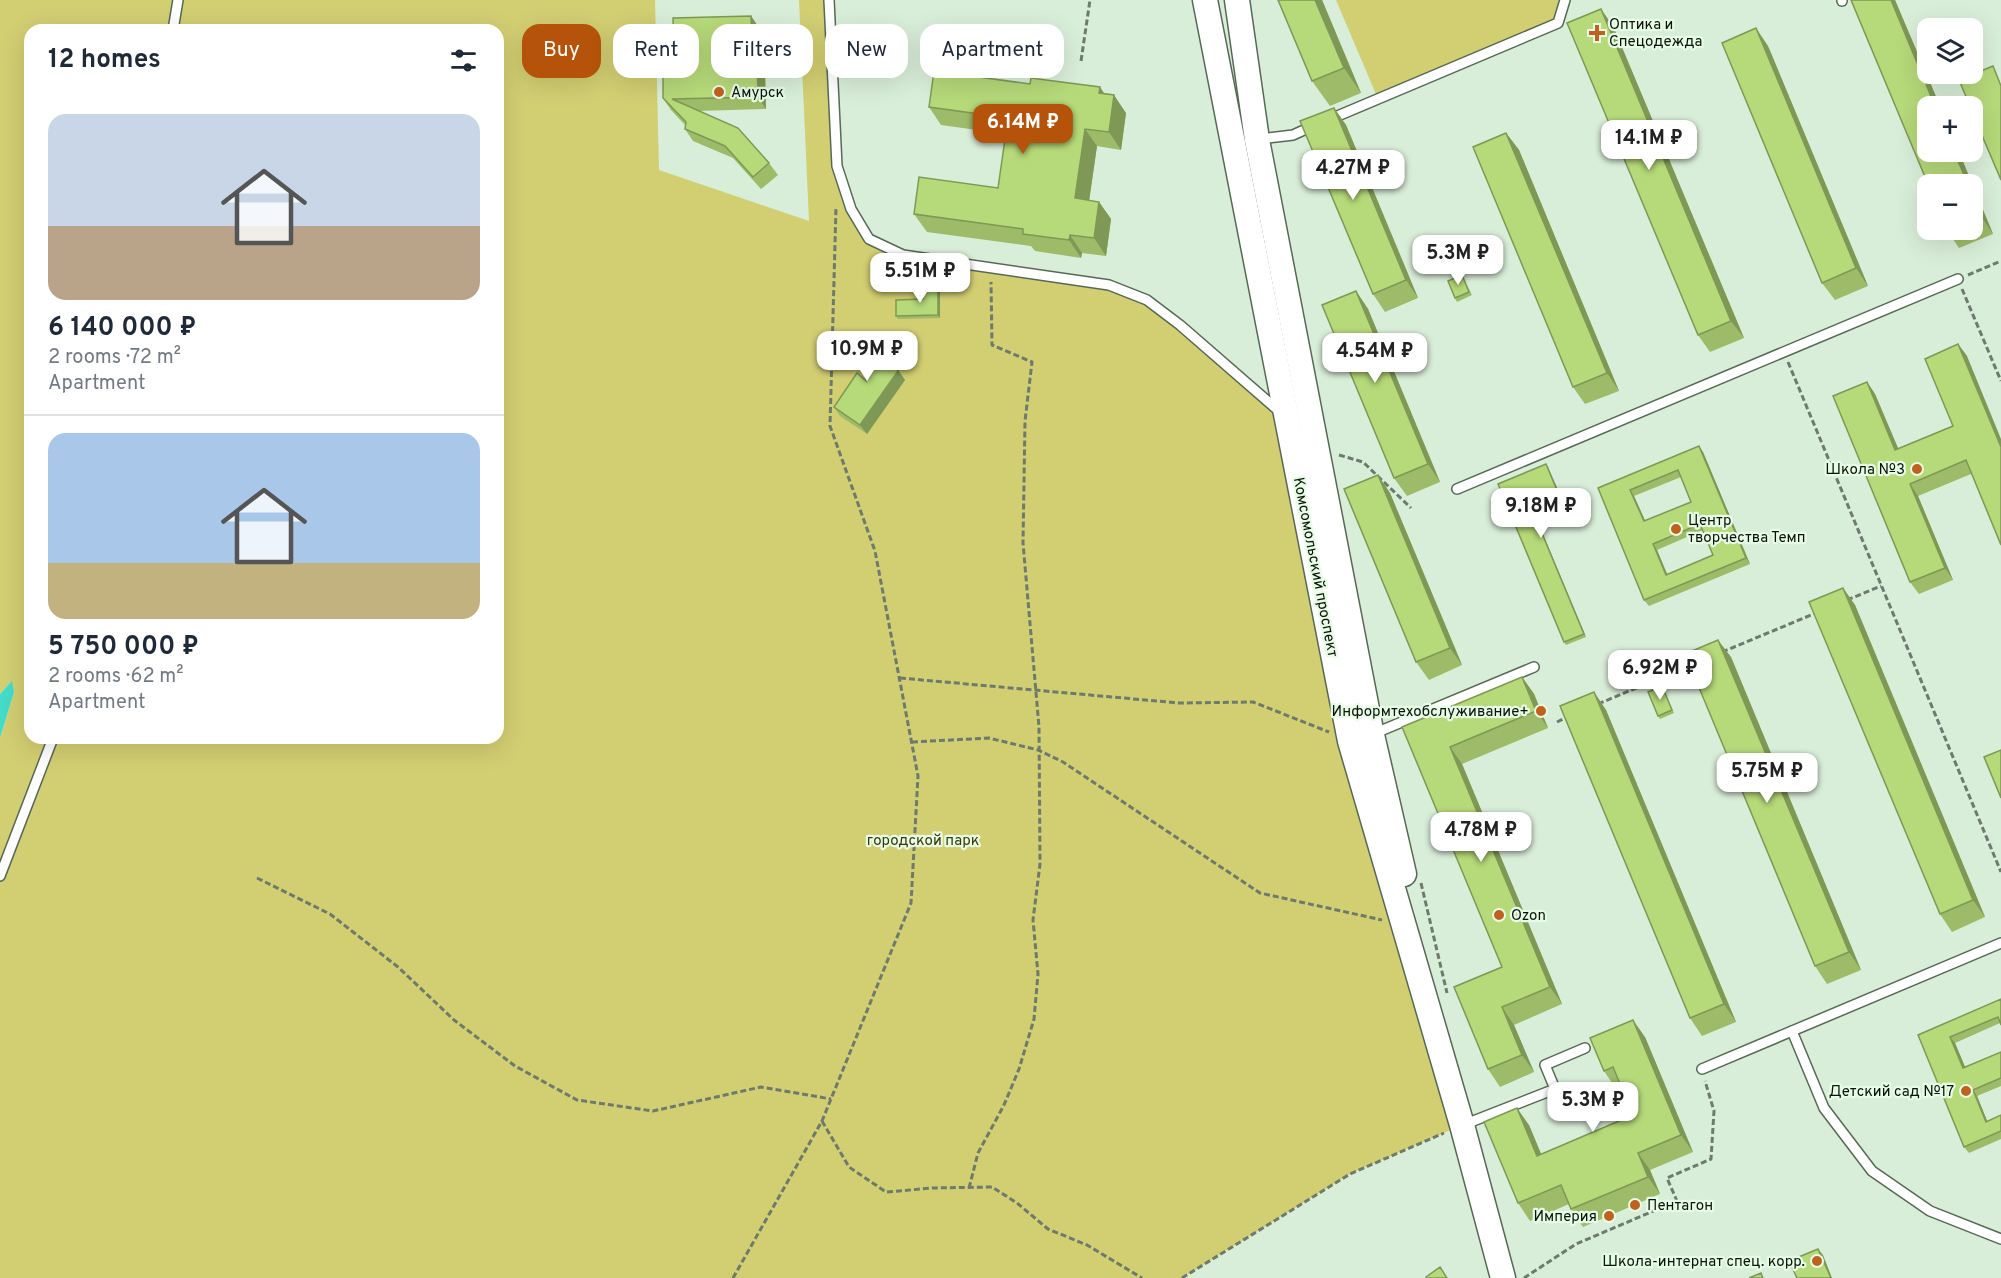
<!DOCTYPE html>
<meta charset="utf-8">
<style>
body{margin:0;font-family:Overpass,sans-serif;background:#f2f2f3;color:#1f2937;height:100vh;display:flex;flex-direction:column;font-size:22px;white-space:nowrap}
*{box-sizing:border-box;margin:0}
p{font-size:20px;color:#747a83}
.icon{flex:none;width:33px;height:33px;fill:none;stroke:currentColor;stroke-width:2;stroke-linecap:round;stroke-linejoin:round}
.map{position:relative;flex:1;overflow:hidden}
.drawer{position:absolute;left:24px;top:24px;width:480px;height:720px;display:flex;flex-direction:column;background:#fff;border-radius:18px;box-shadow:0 6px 24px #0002}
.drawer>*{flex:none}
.banner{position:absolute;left:522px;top:24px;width:570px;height:54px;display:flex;gap:12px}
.controls{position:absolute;left:1917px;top:18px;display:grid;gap:12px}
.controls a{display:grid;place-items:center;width:66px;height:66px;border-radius:12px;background:#fff;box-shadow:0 6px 24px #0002;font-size:30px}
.price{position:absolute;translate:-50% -51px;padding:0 14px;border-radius:12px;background:#fff;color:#222;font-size:20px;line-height:39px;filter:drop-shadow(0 2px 3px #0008)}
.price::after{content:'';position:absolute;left:50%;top:36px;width:18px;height:14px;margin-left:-9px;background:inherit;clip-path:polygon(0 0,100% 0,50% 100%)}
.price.on{background:#b45309;color:#fff}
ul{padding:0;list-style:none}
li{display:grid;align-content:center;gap:12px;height:318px;padding:0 24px}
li+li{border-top:2px solid #e0e1e3}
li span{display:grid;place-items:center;height:186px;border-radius:18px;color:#555}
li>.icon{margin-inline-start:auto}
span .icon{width:108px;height:108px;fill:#fffc;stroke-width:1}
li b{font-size:26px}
h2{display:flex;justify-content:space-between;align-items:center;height:72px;padding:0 24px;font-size:26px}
.pill{padding:0 21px;border-radius:18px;background:#fff;box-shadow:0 6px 24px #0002;font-size:21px;line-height:54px}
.pill.on{background:#b45309;color:#fff}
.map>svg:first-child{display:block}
.green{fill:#d2ce72;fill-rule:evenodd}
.water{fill:#44dcc8}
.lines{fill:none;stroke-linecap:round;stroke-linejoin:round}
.service-casing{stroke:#566955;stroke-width:12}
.tertiary-casing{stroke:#566955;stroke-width:27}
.path{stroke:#6d7b6c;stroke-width:3;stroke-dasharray:6 3;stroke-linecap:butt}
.service{stroke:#fff;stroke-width:9}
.tertiary{stroke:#fff;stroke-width:24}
.wall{fill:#9dbb68;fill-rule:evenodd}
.shaded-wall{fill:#7f9855}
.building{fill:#b6d979;stroke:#7f9855;stroke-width:1.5;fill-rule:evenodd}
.poi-dot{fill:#c1611f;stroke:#e6fce5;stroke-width:2}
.labels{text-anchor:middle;stroke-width:4.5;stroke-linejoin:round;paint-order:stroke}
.poi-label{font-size:15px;fill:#0c130c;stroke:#e6fce5;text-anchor:start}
.street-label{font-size:15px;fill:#0c130c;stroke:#e6fce5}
.park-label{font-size:15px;fill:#3b390b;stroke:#e6fce5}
</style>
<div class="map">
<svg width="2001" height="1278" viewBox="0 0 2001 1278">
<rect width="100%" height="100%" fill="#d9eed8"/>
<g class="green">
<path d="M0 0H655L659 170 809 221 799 0H829L837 166 851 209 869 239 903 255 1109 285 1147 300 1287 418 1462 1125 1350 1174 1182 1278H0V738L14 692 11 682 0 694ZM30 30H498V738H30Z"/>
<polygon points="1336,0 1565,0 1558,23 1378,99"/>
</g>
<polygon class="water" points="12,681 14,692 0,738 0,694"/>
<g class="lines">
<defs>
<g id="service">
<polyline points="829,0 837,166 851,209 869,239 903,255 1109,285 1147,300 1180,325 1280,412"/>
<polyline points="1842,1 1842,0"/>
<polyline points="173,30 178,0"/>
<polyline points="1328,120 1558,23 1565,0"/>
<polyline points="1259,139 1293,135 1315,125"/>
<polyline points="1457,489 1958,279"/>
<polyline points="1373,734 1534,667"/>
<polyline points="0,876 53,738"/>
<polyline points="1792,1031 1824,1108 1872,1171 1930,1211 2001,1239"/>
<polyline points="1702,1069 2001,943"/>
<polyline points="1463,1125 1555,1089 1545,1065 1585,1048"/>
</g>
<g id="tertiary">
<polyline points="1205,0 1350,741 1462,1125 1503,1278"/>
<polyline points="1237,0 1257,140 1372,735 1404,874"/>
</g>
</defs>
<use href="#service" class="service-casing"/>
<use href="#tertiary" class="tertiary-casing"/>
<g class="path">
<polyline points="1081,61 1090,0"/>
<polyline points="1968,275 2001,261"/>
<polyline points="1962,289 2001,381"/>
<polyline points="1788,362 2001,872"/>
<polyline points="1339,455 1363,462 1411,508"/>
<polyline points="1847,600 1881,586"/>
<polyline points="1722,652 1816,613"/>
<polyline points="900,678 1179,703 1253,702 1329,732"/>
<polyline points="1598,704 1691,665"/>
<polyline points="1557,722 1567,717"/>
<polyline points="912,742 989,738 1038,750 1063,762 1260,893 1382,920"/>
<polyline points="257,878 330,914 398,967 454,1020 515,1066 577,1100 653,1111 761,1087 831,1099"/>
<polyline points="1421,883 1447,993"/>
<polyline points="822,1121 849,1167 886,1192 933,1188 992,1187 1017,1203 1048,1229 1087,1245 1142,1278"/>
<polyline points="969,1188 978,1153 1004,1105 1019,1069 1034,1019 1038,974 1033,920 1040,864 1039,727 1023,543 1025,421 1032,362 992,345 991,282"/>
<polyline points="733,1278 822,1121 911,903 918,776 875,551 830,426 836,207"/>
<polyline points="1182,1278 1350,1174 1444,1133"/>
<polyline points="1524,1278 1576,1244 1677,1201 1667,1178 1711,1159 1714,1111 1705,1081"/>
</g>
<use href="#service" class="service"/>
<use href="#tertiary" class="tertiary"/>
</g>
<g class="wall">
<polygon points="1322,0 1361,93 1330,106 1312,81"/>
<polygon points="1851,0 1895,0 1940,106 1928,106 1928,152 1959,152 1993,234 1959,248 1947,230 1972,230 1972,184 1928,184"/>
<polygon points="751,16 759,28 760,65 765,72 766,109 698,111 769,163 778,175 761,189 733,158 693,141 685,129 685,125 671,110 663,98"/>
<polygon points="1613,26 1744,338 1710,352 1698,335"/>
<polygon points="1768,46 1868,286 1835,300 1822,283"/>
<polygon points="1104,94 1126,113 1121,150 1097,146 1089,200 1099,202 1111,219 1106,256 1082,253 1081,258 1035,251 1031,246 927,232 914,214 998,188 1006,134 941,125 929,107"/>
<polygon points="1334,108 1346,125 1418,298 1385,312 1373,294"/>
<polygon points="1506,133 1519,150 1619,391 1585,404 1573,387"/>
<polygon points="1462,275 1472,295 1457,302 1455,298"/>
<polygon points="938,286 940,289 940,318 898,319 896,316 923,299"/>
<polygon points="1356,291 1368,309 1440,482 1407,496 1394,478"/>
<polygon points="1958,344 1967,356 1971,474 1918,496 1953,580 1919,594 1910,582 1867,382 1875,394 1898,449 1953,426"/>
<polygon points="885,346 887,356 905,380 867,434 840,416 834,407 866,381"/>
<path d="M1703 452 1750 564 1649 606 1644 600 1598 488ZM1681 477 1691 502 1645 521 1634 496ZM1703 530 1713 555 1667 574 1657 550Z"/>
<polygon points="1546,464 1569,515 1540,527 1586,637 1566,645 1564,642 1498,484"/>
<polygon points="1378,475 1390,493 1462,665 1429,680 1416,662"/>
<polygon points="1843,588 1855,605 1985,917 1952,932 1940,914"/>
<polygon points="1731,657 1861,970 1827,984 1815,966"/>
<polygon points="1522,677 1534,694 1548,728 1462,764 1562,1004 1514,1025 1534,1072 1500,1087 1488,1069 1502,967 1402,727"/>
<polygon points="1662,686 1674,713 1660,719 1658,716"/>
<polygon points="1594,692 1606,710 1736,1022 1702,1036 1690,1018"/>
<polygon points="2001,999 2000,1023 1955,1043 1965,1067 2001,1052 2001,1086 1977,1096 1987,1121 2001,1115 2001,1139 1969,1153 1964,1147 1918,1035"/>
<polygon points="1645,1037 1693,1152 1650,1170 1660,1194 1583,1227 1571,1209 1569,1204 1530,1221 1518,1203 1529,1125 1541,1154 1633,1115 1621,1087 1616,1089 1604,1071"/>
</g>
<g class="shaded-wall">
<polygon points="1315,0 1322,0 1361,93 1344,68"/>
<polygon points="1891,0 1895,0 1940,106 1935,106"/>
<polygon points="1601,9 1613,26 1744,338 1731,321"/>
<polygon points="751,16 759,28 760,65 765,72 766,109 758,97 752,61"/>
<polygon points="1756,28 1768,46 1868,286 1856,268"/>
<polygon points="1100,87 1112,105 1099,93"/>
<polygon points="1114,95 1126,113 1121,150 1109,132"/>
<polygon points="1334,108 1346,125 1418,298 1406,280"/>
<polygon points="1085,129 1097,146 1087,216 1075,198"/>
<polygon points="1506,133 1519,150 1619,391 1607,373"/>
<polygon points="1954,152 1959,152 1993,234 1981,216 1972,196 1972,184 1968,184"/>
<polygon points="1099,202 1111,219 1106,256 1094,238"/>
<polygon points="1070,235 1082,253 1081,258 1069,240"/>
<polygon points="938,286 940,289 940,318 938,315"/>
<polygon points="1356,291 1368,309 1440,482 1428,464"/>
<polygon points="878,337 885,346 889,368 882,359"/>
<polygon points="1958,344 1967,356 2001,439 2001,447"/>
<polygon points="888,355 905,380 867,434 860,425"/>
<polygon points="1867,382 1875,394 1904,462 1895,450"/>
<polygon points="1699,446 1703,452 1750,564 1746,558"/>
<polygon points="1546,464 1548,467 1569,515 1566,512"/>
<polygon points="1378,475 1390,493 1462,665 1450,648"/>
<polygon points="1910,484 1918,496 1953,580 1945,568"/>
<polygon points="1630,490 1634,496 1648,527 1644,521"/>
<polygon points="1538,524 1540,527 1586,637 1584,634"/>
<polygon points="1653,544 1657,550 1670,581 1666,575"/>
<polygon points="1843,588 1855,605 1985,917 1973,900"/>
<polygon points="1718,640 1731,657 1861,970 1849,952"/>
<polygon points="1522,677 1534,694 1548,728 1536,711"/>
<polygon points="1594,692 1606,710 1736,1022 1724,1004"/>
<polygon points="1450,747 1462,764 1562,1004 1550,987"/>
<polygon points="1502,1007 1514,1025 1534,1072 1522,1055"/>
<polygon points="1633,1020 1645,1037 1693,1152 1681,1135"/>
<polygon points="1950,1037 1955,1043 1968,1074 1963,1068"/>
<polygon points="1973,1090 1977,1096 1990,1128 1986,1122"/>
<polygon points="1517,1108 1529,1125 1549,1173 1537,1156"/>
<polygon points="1638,1153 1650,1170 1660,1194 1648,1177"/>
<polygon points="1818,1249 1823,1255 1832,1278 1831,1278"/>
</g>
<g class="building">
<polygon points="1278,0 1315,0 1344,68 1312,81"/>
<polygon points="1851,0 1891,0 1935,106 1928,106 1928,152 1954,152 1968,184 1928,184"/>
<polygon points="1601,9 1731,321 1698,335 1567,23"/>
<polygon points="751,16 752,61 757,60 758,97 672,99 738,128 769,163 753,177 725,146 685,129 686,122 663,98 663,63 674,62 673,18"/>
<polygon points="1756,28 1856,268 1822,283 1722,43"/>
<polygon points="1993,66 2001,86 2001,180 1972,112 1972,106 1970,106 1959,80"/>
<polygon points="934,71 1030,84 1031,78 1100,87 1099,93 1114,95 1109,132 1085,129 1075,198 1099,202 1094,238 1070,235 1069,240 1023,234 1023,229 914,214 919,177 998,188 1008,118 929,107"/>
<polygon points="1334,108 1406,280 1373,294 1300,121"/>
<polygon points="1506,133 1607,373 1573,387 1473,147"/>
<polygon points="1972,196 1981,216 1972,220"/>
<polygon points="1462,275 1469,292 1455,298 1448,281"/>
<polygon points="938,286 938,315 896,316 896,300 923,299 923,287"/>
<polygon points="1356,291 1428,464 1394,478 1322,305"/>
<polygon points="878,337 882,359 888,355 898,371 860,425 834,407 857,373 866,381 858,341"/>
<polygon points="1958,344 2001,447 2001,545 1966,460 1910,484 1945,568 1910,582 1833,396 1867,382 1895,450 1953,426 1925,359"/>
<path d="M1699 446 1746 558 1644 600 1598 488ZM1678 470 1691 502 1644 521 1630 490ZM1700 524 1713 555 1666 575 1653 544Z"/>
<polygon points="1546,464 1566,512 1538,524 1584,634 1564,642 1498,484"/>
<polygon points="1378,475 1450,648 1416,662 1344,489"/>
<polygon points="1843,588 1973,900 1940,914 1809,602"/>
<polygon points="1718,640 1849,952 1815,966 1685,654"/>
<polygon points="1522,677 1536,711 1450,747 1550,987 1502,1007 1522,1055 1488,1069 1454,987 1502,967 1402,727"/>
<polygon points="1662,686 1672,710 1658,716 1648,692"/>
<polygon points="1594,692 1724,1004 1690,1018 1560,706"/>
<polygon points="2001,750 2001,798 1984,757"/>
<polygon points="2001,999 2001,1025 1998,1017 1950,1037 1963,1068 2001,1052 2001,1078 1973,1090 1986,1122 2001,1115 2001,1131 1964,1147 1918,1035"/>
<polygon points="1633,1020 1681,1135 1638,1153 1648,1177 1571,1209 1561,1185 1518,1203 1484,1122 1517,1108 1537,1156 1633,1115 1613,1067 1604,1071 1590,1038"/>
<polygon points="1818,1249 1831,1278 1797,1278 1789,1261"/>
<polygon points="1440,1267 1447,1278 1427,1278 1426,1277"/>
<polygon points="1761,1273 1763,1278 1749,1278"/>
</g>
<g class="poi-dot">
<path d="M1594 24h6v6h6v6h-6v6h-6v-6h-6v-6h6z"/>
<circle cx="719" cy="92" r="6"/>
<circle cx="1917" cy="469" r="6"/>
<circle cx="1676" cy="529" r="6"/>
<circle cx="1541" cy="711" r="6"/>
<circle cx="1499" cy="915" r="6"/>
<circle cx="1966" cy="1091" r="6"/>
<circle cx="1635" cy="1205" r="6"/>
<circle cx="1609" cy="1216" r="6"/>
<circle cx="1817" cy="1261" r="6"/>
</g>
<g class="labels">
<g class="poi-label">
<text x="1609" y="29">Оптика и<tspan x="1609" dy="17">Спецодежда</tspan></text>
<text x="731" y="97">Амурск</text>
<text x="1905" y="474" text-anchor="end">Школа №3</text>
<text x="1688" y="525">Центр<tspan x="1688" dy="17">творчества Темп</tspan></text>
<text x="1529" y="716" text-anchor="end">Информтехобслуживание+</text>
<text x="1511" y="920">Ozon</text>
<text x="1954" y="1096" text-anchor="end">Детский сад №17</text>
<text x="1647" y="1210">Пентагон</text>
<text x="1597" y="1221" text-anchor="end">Империя</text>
<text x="1805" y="1266" text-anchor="end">Школа-интернат спец. корр.</text>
</g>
<g class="street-label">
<text transform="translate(1316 567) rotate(79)" y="5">Комсомольский проспект</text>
</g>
<g class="park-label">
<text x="923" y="845">городской парк</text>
</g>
</g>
</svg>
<div class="controls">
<a><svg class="icon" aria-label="layers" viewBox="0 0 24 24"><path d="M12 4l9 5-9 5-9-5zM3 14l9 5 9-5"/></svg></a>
<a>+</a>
<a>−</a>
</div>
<b class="price on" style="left:1023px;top:155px">6.14M ₽</b>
<b class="price" style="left:1649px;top:171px">14.1M ₽</b>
<b class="price" style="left:1353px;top:201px">4.27M ₽</b>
<b class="price" style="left:1458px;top:286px">5.3M ₽</b>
<b class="price" style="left:920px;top:304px">5.51M ₽</b>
<b class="price" style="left:867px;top:382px">10.9M ₽</b>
<b class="price" style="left:1375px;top:384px">4.54M ₽</b>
<b class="price" style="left:1541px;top:539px">9.18M ₽</b>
<b class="price" style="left:1660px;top:701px">6.92M ₽</b>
<b class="price" style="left:1767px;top:804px">5.75M ₽</b>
<b class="price" style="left:1481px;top:863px">4.78M ₽</b>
<b class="price" style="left:1593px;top:1133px">5.3M ₽</b>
<div class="banner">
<a class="pill on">Buy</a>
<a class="pill">Rent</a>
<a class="pill">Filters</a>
<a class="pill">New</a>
<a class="pill">Apartment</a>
</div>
<section class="drawer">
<h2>12 homes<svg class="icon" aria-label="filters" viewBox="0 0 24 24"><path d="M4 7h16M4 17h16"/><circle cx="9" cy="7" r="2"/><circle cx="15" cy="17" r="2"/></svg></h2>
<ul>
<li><span style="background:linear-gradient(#c9d6e8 60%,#b9a48a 0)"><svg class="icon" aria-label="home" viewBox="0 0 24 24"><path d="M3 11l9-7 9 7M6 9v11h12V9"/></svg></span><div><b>6 140 000 ₽</b><p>2 rooms · 72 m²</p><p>Apartment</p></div></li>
<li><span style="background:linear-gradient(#a9c7e8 70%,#c2b280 0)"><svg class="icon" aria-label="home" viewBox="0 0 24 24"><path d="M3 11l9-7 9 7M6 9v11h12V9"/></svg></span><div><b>5 750 000 ₽</b><p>2 rooms · 62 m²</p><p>Apartment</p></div></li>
</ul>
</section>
</div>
